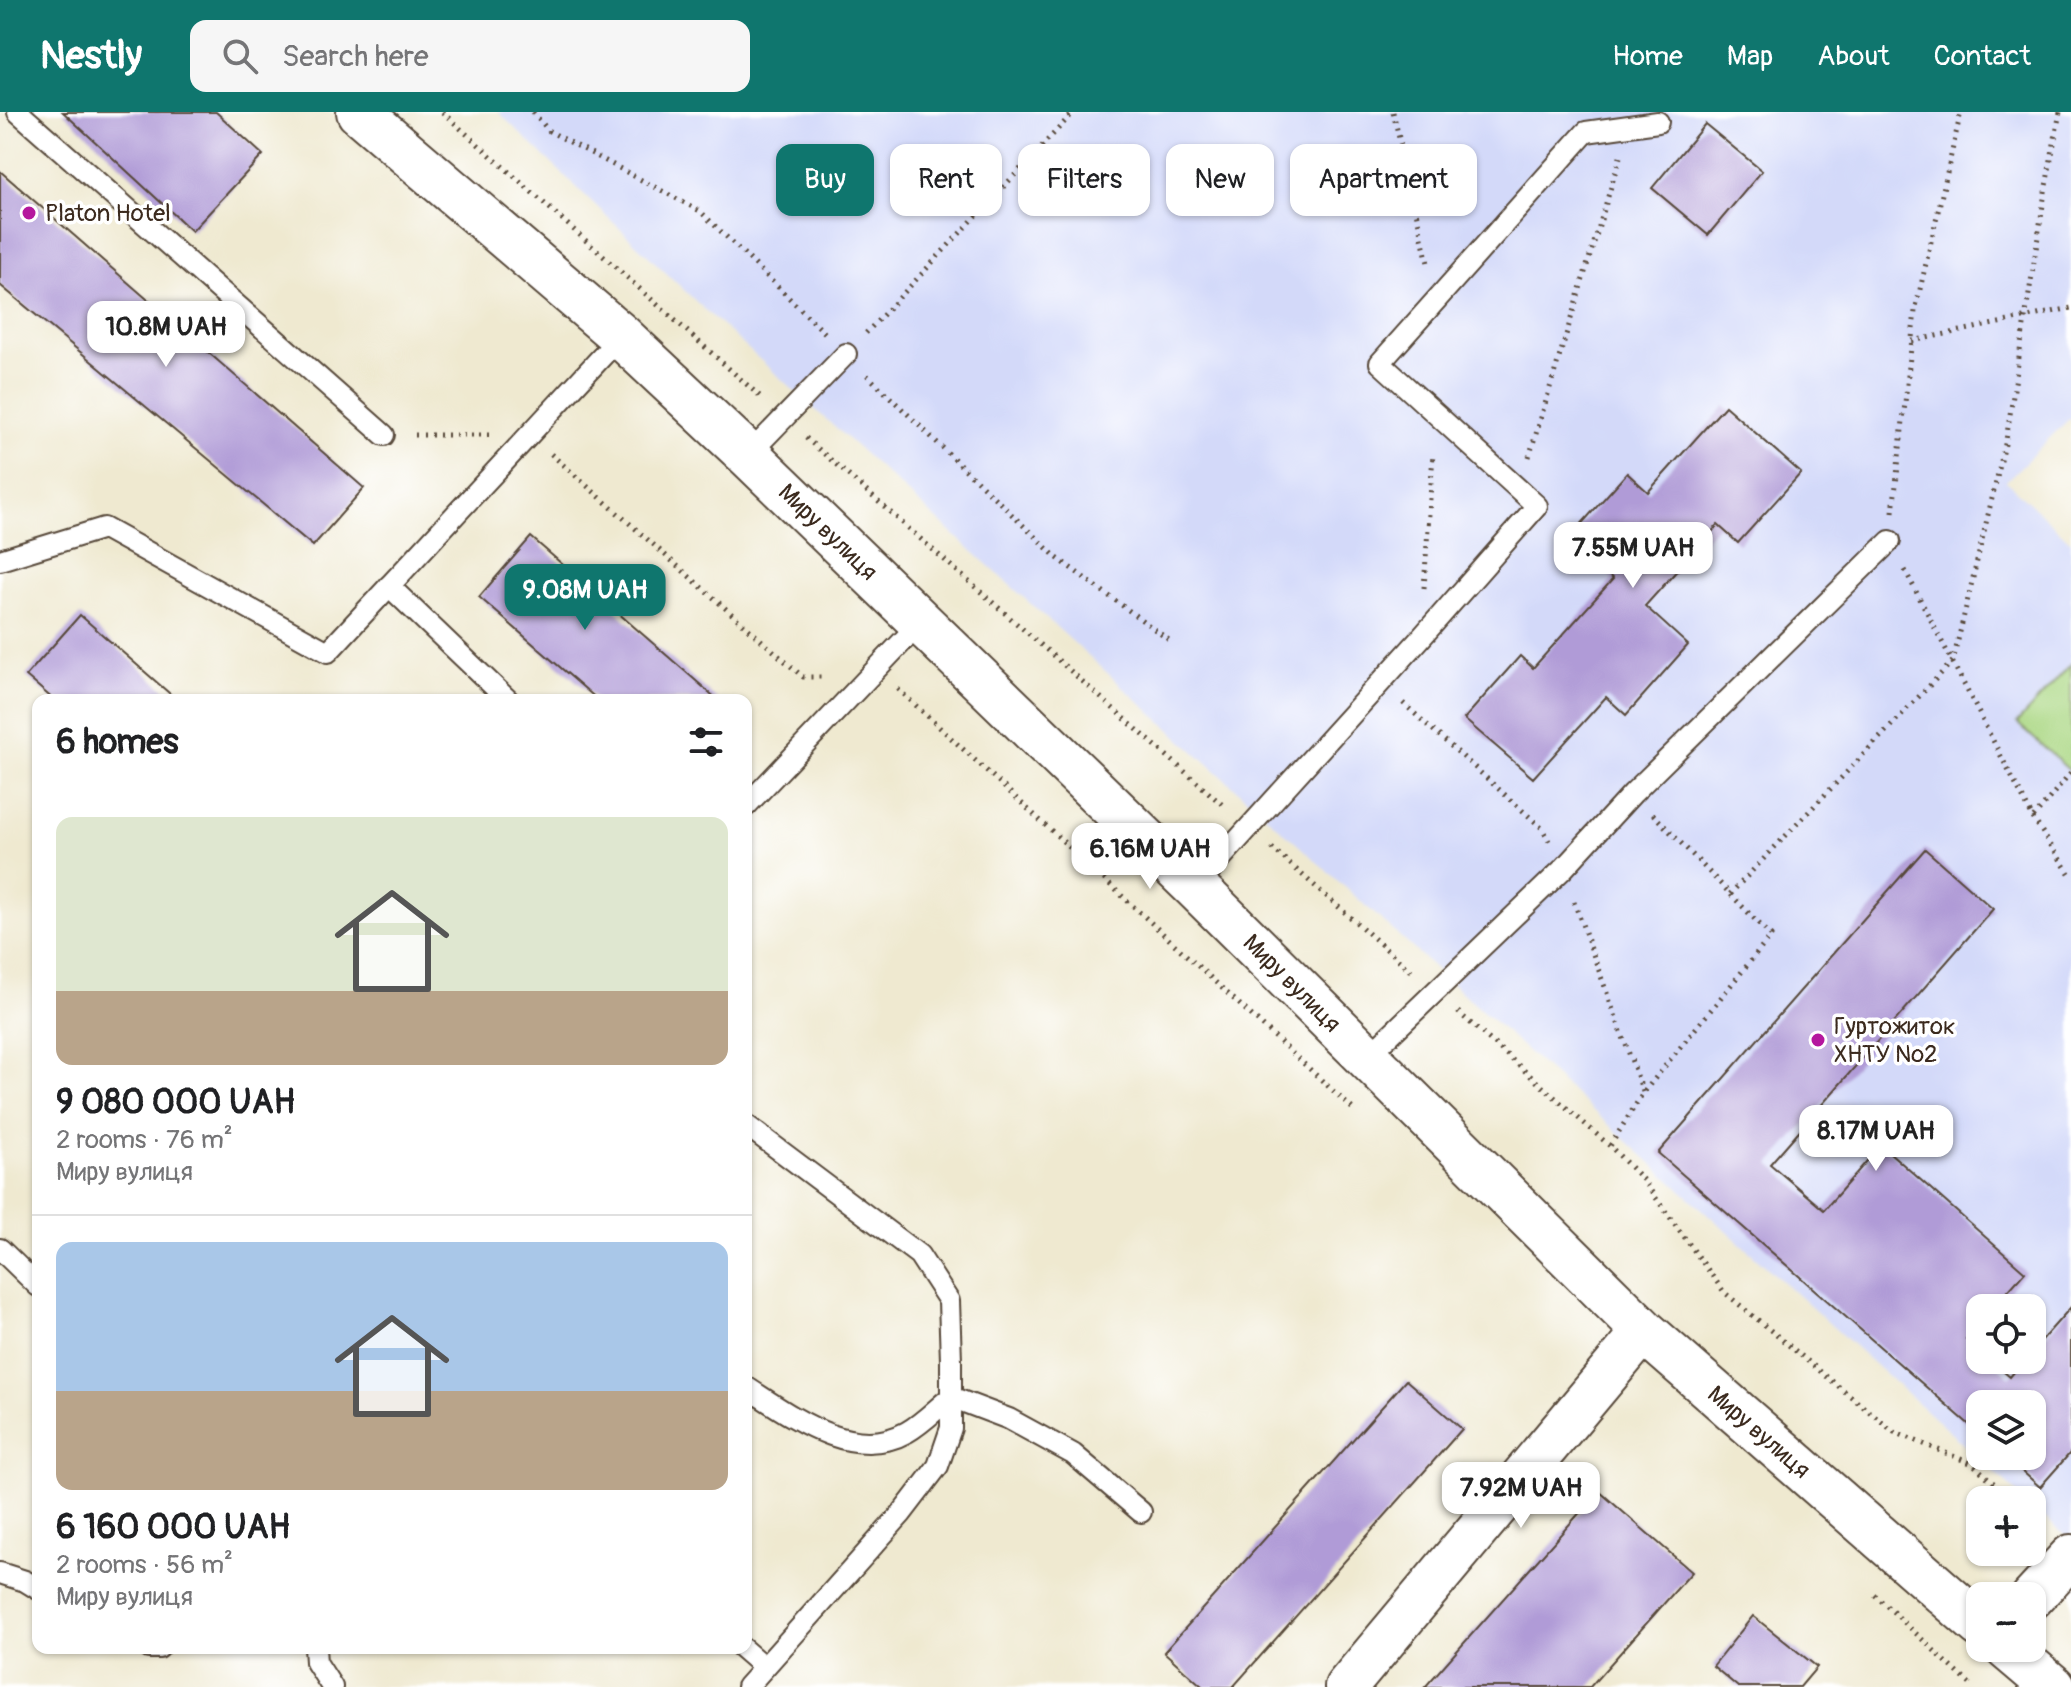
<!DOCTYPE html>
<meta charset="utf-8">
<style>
body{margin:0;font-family:Pangolin,sans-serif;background:#f6f6f6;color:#202124;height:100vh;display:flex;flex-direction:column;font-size:30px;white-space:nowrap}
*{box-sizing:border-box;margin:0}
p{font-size:26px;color:#757577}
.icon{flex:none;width:44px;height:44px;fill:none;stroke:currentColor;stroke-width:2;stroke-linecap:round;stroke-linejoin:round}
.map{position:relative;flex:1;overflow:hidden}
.details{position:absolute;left:32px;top:582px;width:720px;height:960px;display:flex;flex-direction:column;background:#fff;border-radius:16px;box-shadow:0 2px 6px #0004}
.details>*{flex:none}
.hud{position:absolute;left:776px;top:32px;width:760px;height:72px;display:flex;gap:16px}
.tools{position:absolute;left:1966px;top:1182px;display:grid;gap:16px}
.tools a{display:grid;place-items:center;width:80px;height:80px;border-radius:16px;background:#fff;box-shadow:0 2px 6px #0004;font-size:40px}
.price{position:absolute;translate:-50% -68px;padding:0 18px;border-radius:16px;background:#fff;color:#222;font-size:26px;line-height:52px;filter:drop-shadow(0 2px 4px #0008)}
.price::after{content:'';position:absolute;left:50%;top:48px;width:24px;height:18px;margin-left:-12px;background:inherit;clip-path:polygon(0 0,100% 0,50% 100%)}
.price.active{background:#0f766e;color:#fff}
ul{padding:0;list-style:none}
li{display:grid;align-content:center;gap:16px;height:424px;padding:0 24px}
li+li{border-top:2px solid #e0e0e0}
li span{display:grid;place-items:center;height:248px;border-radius:16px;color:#555}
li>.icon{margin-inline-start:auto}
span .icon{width:144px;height:144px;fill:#fffc;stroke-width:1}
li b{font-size:34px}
h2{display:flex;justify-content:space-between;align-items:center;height:96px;padding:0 24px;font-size:34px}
.tag{padding:0 28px;border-radius:16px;background:#fff;box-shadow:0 2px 6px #0004;font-size:28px;line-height:72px}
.tag.active{background:#0f766e;color:#fff}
header{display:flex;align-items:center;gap:48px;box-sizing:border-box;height:112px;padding:0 40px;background:#0f766e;color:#fff}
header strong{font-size:38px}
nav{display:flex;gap:44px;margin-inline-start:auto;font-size:28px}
.search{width:560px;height:72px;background:#f6f6f6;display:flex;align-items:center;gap:20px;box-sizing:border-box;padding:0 28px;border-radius:16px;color:#757577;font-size:30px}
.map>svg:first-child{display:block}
.built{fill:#d3d9f9;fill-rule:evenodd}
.green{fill:#acd885;stroke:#748152;stroke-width:2}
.building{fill:#b09bd7}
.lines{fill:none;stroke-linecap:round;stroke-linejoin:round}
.service-casing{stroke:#564739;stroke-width:24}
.minor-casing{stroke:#564739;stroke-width:46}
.tertiary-casing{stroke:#564739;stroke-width:48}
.path{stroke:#564739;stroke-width:5;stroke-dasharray:2 6;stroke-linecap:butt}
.service{stroke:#fff;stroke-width:20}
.minor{stroke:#fff;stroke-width:42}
.tertiary{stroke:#fff;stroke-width:44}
.poi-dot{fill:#b5179e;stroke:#fff;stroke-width:3}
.labels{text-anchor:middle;stroke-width:7;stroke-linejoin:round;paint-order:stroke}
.poi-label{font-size:24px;fill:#3b2a1e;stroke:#fff;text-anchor:start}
.street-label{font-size:24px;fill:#3b2a1e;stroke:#fff}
</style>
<header>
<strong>Nestly</strong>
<div class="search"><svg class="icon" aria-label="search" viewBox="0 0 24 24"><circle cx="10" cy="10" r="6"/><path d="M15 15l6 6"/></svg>Search here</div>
<nav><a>Home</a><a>Map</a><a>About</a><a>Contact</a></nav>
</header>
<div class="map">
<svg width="2071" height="1575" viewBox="0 0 2071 1575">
<rect width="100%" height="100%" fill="#fff"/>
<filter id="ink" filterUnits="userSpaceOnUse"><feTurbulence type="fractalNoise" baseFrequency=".0125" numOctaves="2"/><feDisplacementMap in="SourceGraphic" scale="16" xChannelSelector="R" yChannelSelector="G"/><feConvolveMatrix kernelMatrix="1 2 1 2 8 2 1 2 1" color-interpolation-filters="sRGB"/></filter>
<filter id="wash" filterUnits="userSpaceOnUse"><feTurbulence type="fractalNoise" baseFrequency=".006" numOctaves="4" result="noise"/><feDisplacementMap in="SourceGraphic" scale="32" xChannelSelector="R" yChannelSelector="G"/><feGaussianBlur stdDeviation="1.8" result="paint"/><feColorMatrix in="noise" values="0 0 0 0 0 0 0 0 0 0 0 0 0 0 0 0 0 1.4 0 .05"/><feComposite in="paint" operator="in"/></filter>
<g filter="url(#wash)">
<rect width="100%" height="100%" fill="#efe9d0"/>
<path class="built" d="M498 0H2071V305L2006 369 2071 430V1429L2032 1394V1388H2025L708 201ZM1980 1196H2032V1248H1980ZM1980 1292H2032V1344H1980Z"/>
<polygon class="green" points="2071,552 2071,660 2017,611"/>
<g id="blocks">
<g class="building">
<polygon points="63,0 216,0 263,43 192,119"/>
<polygon points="1705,12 1762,59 1708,123 1652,76"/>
<polygon points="0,59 364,376 313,434 0,173"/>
<polygon points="1725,294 1801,361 1738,431 1718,413 1645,494 1688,533 1626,603 1606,585 1533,666 1464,607 1520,544 1533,556 1613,467 1568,427 1627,361 1648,380"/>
<polygon points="531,425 718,588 598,588 479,485"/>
<polygon points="80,503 177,588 54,588 26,564"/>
<polygon points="1925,737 1993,797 1770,1052 1824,1098 1881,1033 2025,1160 1993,1196 1980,1196 1980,1211 1966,1227 1980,1239 1980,1248 1990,1248 2010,1265 2024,1248 2032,1248 2032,1239 2071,1195 2071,1340 2040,1375 2005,1344 2032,1344 2032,1292 1980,1292 1980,1322 1658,1041"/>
<polygon points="1406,1268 1462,1317 1233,1575 1203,1575 1164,1540"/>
<polygon points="1599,1379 1692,1460 1590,1575 1425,1575"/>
<polygon points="1753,1504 1817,1555 1800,1575 1738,1575 1713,1554"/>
</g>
</g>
</g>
<g filter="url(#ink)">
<use href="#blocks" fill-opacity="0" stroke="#564739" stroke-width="2"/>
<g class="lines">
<defs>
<g id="service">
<polyline points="18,0 384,323"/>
<polyline points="748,343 846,242"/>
<polyline points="0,448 104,416 328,540 621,224"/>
<polyline points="389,474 508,588"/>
<polyline points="746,694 921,510"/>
<polyline points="1195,775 1420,527 1537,394 1380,251 1586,20 1658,10"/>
<polyline points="1367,945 1563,757 1633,681 1890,429"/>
<polyline points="746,1013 919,1143 949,1189 951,1249 951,1316 938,1354 902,1401 747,1575"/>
<polyline points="0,1137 38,1174"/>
<path d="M746 1275C790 1303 852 1351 907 1320 923 1311 937 1296 951 1285L1009 1307 1073 1342 1141 1400"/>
<polyline points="0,1461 25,1469 38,1477"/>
<polyline points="149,1536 159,1536"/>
<polyline points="315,1536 316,1550 332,1575"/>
<polyline points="742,1536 764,1555"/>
</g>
<g id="minor">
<polyline points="2032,1486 2071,1444"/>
<polyline points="1346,1575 1644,1219"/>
</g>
<g id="tertiary">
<polyline points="359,0 621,224 748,343 1195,775 1644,1219 1980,1513"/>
<polyline points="2007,1536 2053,1575"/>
</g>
</defs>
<use href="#service" class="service-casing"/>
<use href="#minor" class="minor-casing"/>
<use href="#tertiary" class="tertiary-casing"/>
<g class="path">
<polyline points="442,0 763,287"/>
<polyline points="533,0 549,19 700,99 826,222"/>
<polyline points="1393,0 1428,151"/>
<polyline points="866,221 1074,0"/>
<polyline points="1912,229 2071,196"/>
<polyline points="867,263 1056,445 1173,531"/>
<polyline points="415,323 489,323"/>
<polyline points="806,326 1225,695"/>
<polyline points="551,342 803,565 824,565"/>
<polyline points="1529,345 1620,45"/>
<polyline points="1893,400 1915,199 1961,0"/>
<polyline points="1905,458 2033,706 2071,660"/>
<polyline points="1424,476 1433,342"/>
<polyline points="898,577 1355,999"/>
<polyline points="1403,591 1542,716 1549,729"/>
<polyline points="1653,702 1771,824 1643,981 1610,1034 1643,1068 1724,1180 1894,1320 1973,1352 2012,1388"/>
<polyline points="2033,706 2071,764"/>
<polyline points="1272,736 1411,859"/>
<polyline points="1730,782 1953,549 2006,328 2046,74 2060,0"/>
<polyline points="1574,790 1643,980"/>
<polyline points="1458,900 1610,1034"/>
<polyline points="2032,1406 2043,1416"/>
<polyline points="1875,1483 1973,1575"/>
</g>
<use href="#service" class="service"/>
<use href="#minor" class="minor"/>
<use href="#tertiary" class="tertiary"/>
</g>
</g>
<g class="poi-dot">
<circle cx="29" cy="101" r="8"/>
<circle cx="1818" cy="928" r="8"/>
</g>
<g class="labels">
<g class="poi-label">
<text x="45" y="109">Platon Hotel</text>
<text x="1834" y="922">Гуртожиток<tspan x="1834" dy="28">ХНТУ №2</tspan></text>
</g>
<g class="street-label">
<text transform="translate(828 420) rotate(44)" y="8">Миру вулиця</text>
<text transform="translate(1292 871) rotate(45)" y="8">Миру вулиця</text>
<text transform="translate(1759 1320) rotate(41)" y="8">Миру вулиця</text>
</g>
</g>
</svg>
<div class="tools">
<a><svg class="icon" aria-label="locate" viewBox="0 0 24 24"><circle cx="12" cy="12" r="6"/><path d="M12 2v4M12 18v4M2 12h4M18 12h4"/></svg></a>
<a><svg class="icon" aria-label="layers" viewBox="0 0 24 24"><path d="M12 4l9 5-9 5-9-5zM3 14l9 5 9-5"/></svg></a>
<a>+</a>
<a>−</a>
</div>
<b class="price" style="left:166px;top:257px">10.8M UAH</b>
<b class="price" style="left:1633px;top:478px">7.55M UAH</b>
<b class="price active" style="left:585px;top:520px">9.08M UAH</b>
<b class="price" style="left:1150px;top:779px">6.16M UAH</b>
<b class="price" style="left:1876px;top:1061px">8.17M UAH</b>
<b class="price" style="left:1521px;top:1418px">7.92M UAH</b>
<div class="hud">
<a class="tag active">Buy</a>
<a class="tag">Rent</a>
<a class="tag">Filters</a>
<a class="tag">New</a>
<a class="tag">Apartment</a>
</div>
<section class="details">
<h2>6 homes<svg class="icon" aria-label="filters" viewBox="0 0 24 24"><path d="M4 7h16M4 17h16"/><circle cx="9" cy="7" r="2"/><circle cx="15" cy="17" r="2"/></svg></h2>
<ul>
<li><span style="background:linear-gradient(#dfe7d0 70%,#b9a48a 0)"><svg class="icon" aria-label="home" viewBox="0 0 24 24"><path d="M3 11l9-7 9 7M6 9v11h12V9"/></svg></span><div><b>9 080 000 UAH</b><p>2 rooms · 76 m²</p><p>Миру вулиця</p></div></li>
<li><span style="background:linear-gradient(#a9c7e8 60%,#b9a48a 0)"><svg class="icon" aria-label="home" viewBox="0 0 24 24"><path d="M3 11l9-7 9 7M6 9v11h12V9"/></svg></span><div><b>6 160 000 UAH</b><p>2 rooms · 56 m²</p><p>Миру вулиця</p></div></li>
</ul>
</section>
</div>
